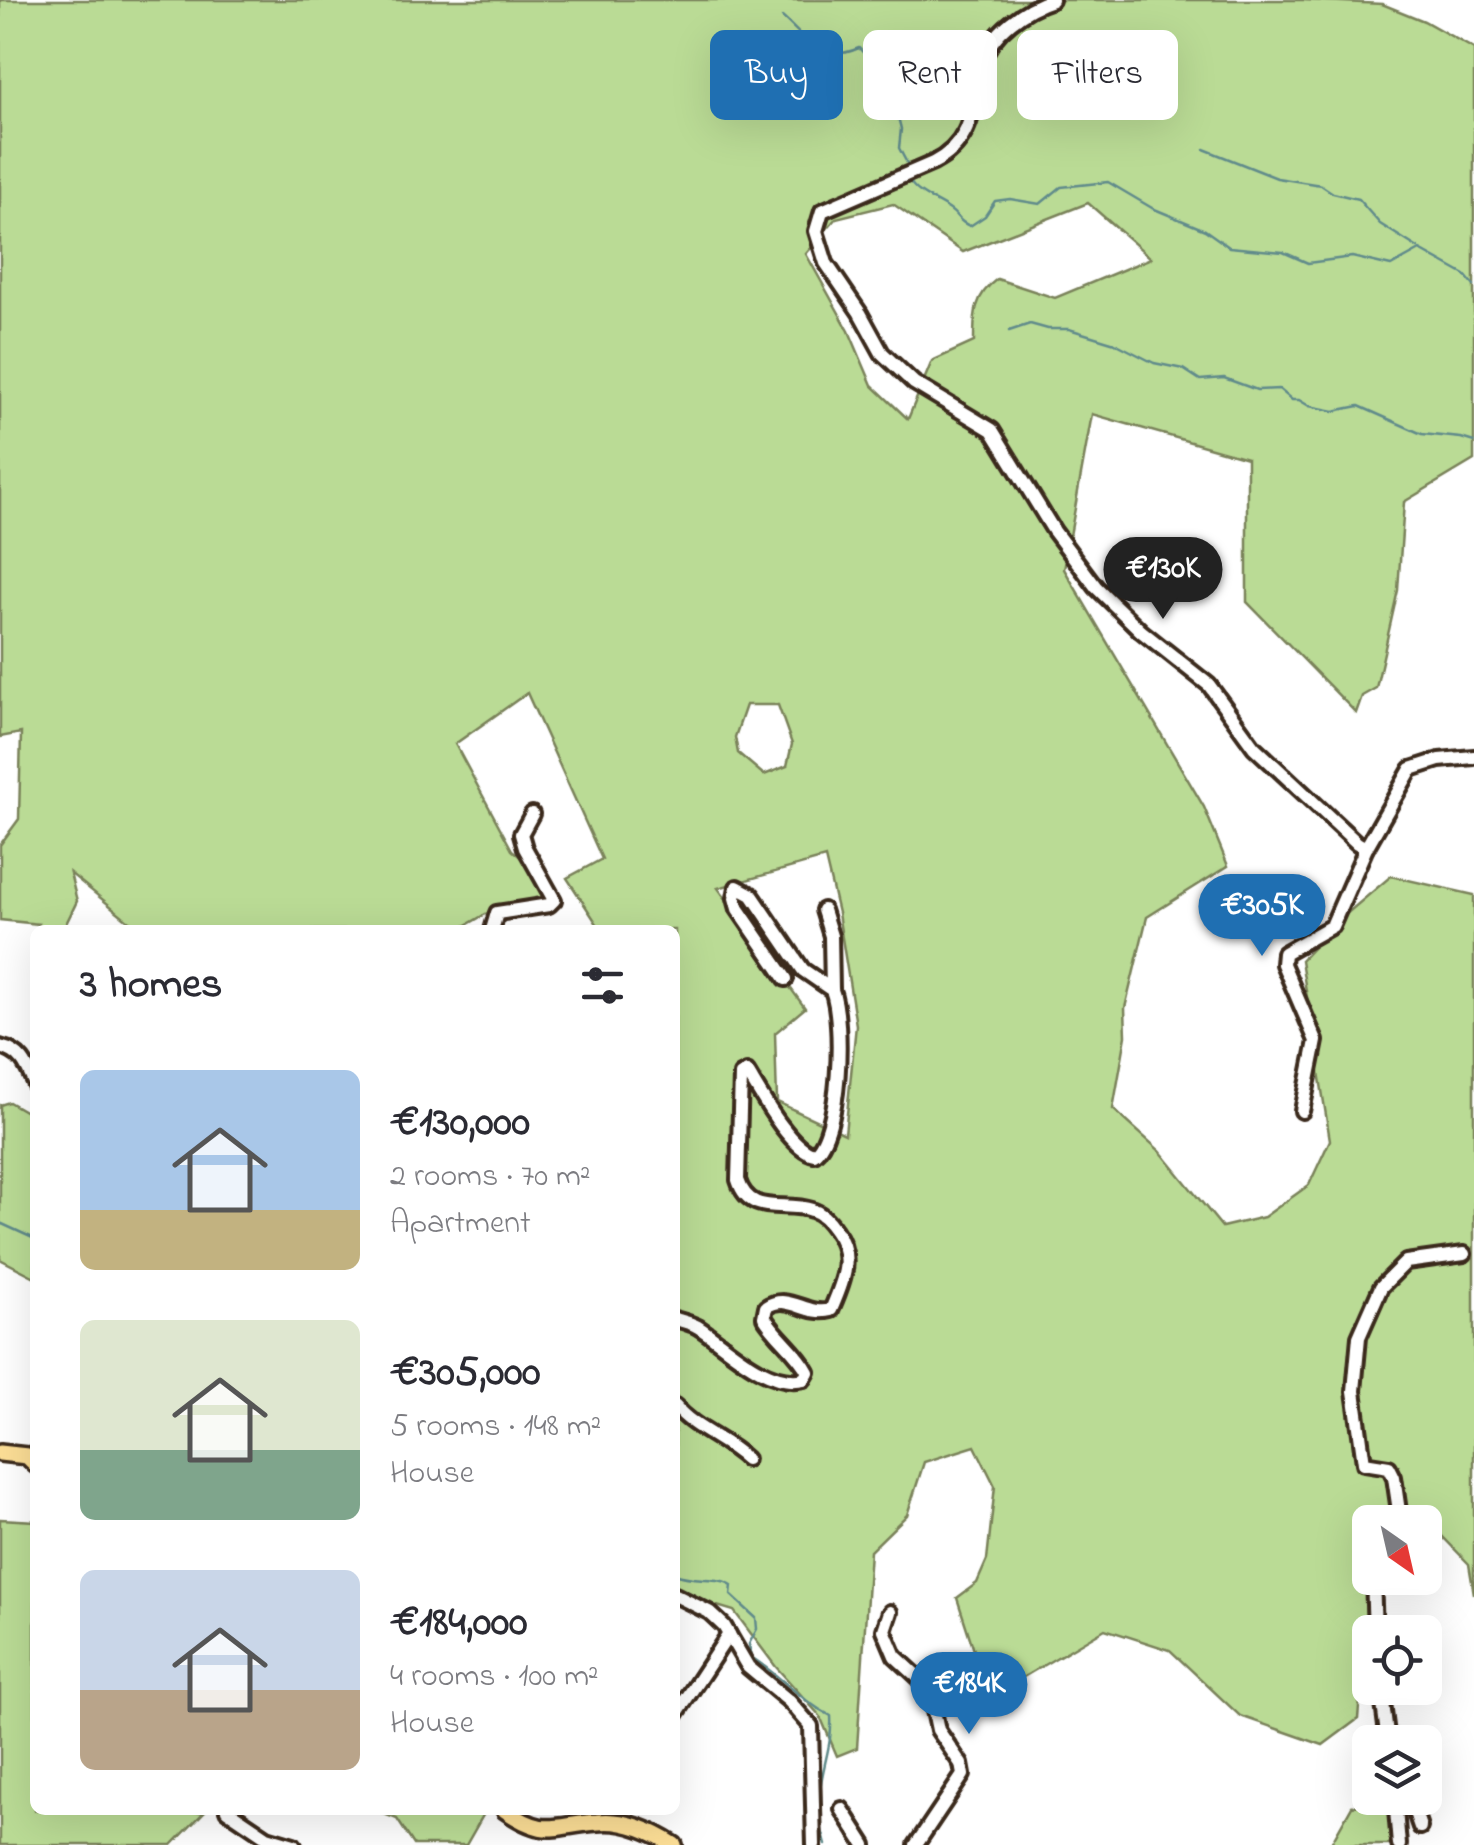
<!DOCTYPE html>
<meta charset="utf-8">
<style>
body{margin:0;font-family:"Indie Flower",sans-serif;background:#f2f2f3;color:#2b2b33;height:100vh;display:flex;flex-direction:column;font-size:38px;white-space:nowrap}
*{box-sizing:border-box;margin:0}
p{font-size:32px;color:#7c7c81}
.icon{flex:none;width:55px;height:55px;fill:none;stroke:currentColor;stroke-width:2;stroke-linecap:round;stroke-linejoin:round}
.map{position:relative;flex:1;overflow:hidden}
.panel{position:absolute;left:30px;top:925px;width:650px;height:890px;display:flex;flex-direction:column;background:#fff;border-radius:15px;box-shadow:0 10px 40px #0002}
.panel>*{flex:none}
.banner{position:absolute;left:710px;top:30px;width:612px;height:90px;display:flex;gap:20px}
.needle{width:65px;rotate:146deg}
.fabs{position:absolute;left:1352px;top:1505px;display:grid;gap:20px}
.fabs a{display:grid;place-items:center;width:90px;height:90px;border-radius:15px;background:#fff;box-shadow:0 10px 40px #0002;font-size:50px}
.price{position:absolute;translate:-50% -85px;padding:0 22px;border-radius:35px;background:#1f6fb2;color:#fff;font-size:32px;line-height:65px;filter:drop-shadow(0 2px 5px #0008)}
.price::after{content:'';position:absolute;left:50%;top:60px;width:30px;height:22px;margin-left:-15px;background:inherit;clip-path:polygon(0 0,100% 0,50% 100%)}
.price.current{background:#222;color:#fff}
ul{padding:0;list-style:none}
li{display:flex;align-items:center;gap:30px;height:250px;padding:0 50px}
li span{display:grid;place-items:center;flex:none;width:280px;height:200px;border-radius:15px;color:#555}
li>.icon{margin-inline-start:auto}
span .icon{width:120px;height:120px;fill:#fffc;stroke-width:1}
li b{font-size:42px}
h2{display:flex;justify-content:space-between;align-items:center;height:120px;padding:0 50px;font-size:42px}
.pill{padding:0 35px;border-radius:15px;background:#fff;box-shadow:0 10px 40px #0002;font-size:35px;line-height:90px}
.pill.current{background:#1f6fb2;color:#fff}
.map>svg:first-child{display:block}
.green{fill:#badb95;stroke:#7a825a;stroke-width:2.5;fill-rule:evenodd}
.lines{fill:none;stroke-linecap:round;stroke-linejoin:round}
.stream{stroke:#618b8b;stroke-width:2.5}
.minor-casing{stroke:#3b2a1e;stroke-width:20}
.major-casing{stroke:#3b2a1e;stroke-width:22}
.minor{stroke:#fff;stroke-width:12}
.major{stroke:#fcde96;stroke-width:15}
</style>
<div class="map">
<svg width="1474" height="1845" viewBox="0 0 1474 1845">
<rect width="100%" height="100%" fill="#fff"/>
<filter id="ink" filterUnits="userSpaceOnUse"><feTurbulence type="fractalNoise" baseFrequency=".01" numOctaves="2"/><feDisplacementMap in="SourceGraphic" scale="20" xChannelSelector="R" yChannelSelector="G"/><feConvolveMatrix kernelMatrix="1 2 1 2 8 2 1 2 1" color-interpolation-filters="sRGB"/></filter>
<g filter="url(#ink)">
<g class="green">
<path d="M0 0H1303L1382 4 1424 21 1474 49V460L1404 502 1398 590 1376 688 1362 696 1356 713 1247 602V458L1092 414 1064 569 1204 807 1228 866 1147 917 1125 1008 1126 1036 1113 1109 1160 1151 1222 1227 1264 1217 1309 1185 1330 1140 1301 960 1338 921 1391 876 1474 895V1594L1469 1564 1437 1531 1425 1540V1522H1370V1578H1384L1364 1642 1358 1719 1323 1745 1240 1716 1170 1650 1105 1629 1010 1685 982 1675 957 1598 977 1583 987 1560 995 1486 975 1446 924 1462 907 1515 870 1551 857 1748 837 1756 820 1716 776 1667 734 1611 694 1599 675 1587V930H601L567 878 602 859 527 693 455 744 512 850 531 866 548 894 541 903 496 908 458 930H140L70 873 77 901 63 930H39V924L0 920V845L19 819 21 733 0 737ZM1088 203 1151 258 1055 298 997 279C974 296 974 314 974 342L932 361 908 419 872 385 849 331 806 254 836 218 893 204 963 252ZM746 705H778L792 744 787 766 764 775 738 753 735 737ZM825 858 838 913 856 1025 845 1134 777 1102 775 1033 805 1008 718 888Z"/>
<polygon points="9,1102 28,1113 35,1108 35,1277 0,1259 0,1105"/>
<polygon points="0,1519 35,1521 35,1810 204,1812 172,1845 0,1845"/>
<polygon points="1391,1799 1403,1845 1330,1845 1352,1806"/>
<polygon points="374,1810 486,1810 466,1845 414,1845 397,1819"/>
</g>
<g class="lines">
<g class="stream">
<path d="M782 17C808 40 820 65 859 48L889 81 901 129 899 148 909 167"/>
<polyline points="1204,149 1277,178 1321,185 1333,193 1358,199 1380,224 1418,248"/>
<path d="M909 180C917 195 936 200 950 210 959 216 958 222 970 226L985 216 995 201 1010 199 1040 204 1061 187 1108 182 1152 208 1205 230 1229 247 1283 252 1308 263 1352 257 1391 266 1420 250 1465 275 1474 286"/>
<polyline points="1009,331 1030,324 1048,329 1069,329 1115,343 1154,363 1183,369 1200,380 1224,378 1257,390 1279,389 1292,400 1299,400 1309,406 1334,411 1359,406 1422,434 1461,438 1474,442"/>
<polyline points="0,1223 35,1239"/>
<path d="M675 1574C695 1582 719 1576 732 1585L731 1595 756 1618 757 1629 749 1644 751 1657C780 1675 800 1700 831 1716 833 1746 820 1771 819 1801"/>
<polyline points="819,1819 826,1845"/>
</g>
<defs>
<g id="minor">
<path d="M1052 0C1026 8 991 32 983 61 971 101 978 140 933 163L822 211 816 231 826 263 860 313 882 353 914 383 992 430 1054 531 1096 587 1141 631 1209 685 1254 747 1357 843 1366 848 1411 769 1439 760 1474 757"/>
<polyline points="823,910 831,936 832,990"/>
<polyline points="492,930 497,913 549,905 554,900 525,848 521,834 532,814"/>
<path d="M0 1047C22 1052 27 1066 35 1085"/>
<polyline points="1302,1111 1316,1041 1283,964 1284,953 1332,926 1366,848"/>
<path d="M675 1319C682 1321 691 1323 698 1327 725 1344 767 1388 804 1379L808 1372C797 1351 777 1338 764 1317L766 1307C790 1292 805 1317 831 1310 843 1282 855 1257 835 1230 829 1221 822 1213 812 1210 784 1200 750 1218 738 1180L741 1075 747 1072C760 1093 790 1149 814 1154 841 1133 844 1020 832 990L803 970 752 895 737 887 735 898 738 909 786 979"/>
<path d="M675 1406C695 1430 724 1438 746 1459"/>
<polyline points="1398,1522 1400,1518 1394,1477 1389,1467 1364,1463 1354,1391 1359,1337 1381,1287 1406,1262 1464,1254"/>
<polyline points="1373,1578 1375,1632"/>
<polyline points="675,1595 709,1612 724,1626 748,1667 789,1701 811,1726 814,1845"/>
<polyline points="890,1612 884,1630 895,1656 920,1679 932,1701 938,1730 961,1764 963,1775 916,1845"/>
<polyline points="1381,1688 1388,1742"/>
<polyline points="675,1716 729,1634"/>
<polyline points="1395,1798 1399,1845"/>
<polyline points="1410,1798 1420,1827"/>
<polyline points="842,1809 865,1845"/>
<polyline points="227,1810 267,1837 294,1845"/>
</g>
<g id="major">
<polyline points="0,1453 27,1456 35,1464"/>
<path d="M505 1810C546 1839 554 1825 598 1822 624 1819 652 1831 674 1845"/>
</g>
</defs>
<use href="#minor" class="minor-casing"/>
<use href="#major" class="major-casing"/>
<use href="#minor" class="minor"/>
<use href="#major" class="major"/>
</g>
</g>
</svg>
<div class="fabs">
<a><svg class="needle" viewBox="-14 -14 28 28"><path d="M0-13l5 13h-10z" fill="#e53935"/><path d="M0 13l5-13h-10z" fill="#7c7c81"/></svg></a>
<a><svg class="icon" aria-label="locate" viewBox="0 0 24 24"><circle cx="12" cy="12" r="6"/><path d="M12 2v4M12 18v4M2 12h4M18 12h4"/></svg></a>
<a><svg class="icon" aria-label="layers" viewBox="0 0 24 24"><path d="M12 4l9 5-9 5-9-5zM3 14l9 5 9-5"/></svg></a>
</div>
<b class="price current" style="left:1163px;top:622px">€130K</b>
<b class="price" style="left:1262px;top:959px">€305K</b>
<b class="price" style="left:969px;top:1737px">€184K</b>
<div class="banner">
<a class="pill current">Buy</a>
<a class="pill">Rent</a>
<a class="pill">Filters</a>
</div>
<section class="panel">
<h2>3 homes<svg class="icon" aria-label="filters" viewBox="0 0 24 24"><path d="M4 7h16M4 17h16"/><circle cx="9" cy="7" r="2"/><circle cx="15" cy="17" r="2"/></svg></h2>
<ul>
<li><span style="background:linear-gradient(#a9c7e8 70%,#c2b280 0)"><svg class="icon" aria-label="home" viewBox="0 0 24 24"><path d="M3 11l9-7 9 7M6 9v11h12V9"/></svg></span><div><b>€130,000</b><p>2 rooms · 70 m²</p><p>Apartment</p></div></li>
<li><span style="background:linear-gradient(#dfe7d0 65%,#7fa58c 0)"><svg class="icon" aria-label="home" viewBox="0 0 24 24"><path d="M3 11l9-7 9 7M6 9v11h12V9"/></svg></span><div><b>€305,000</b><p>5 rooms · 148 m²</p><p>House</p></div></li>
<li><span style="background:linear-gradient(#c9d6e8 60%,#b9a48a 0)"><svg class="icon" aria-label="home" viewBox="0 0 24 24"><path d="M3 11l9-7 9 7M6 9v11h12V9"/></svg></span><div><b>€184,000</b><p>4 rooms · 100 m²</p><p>House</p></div></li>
</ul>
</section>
</div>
